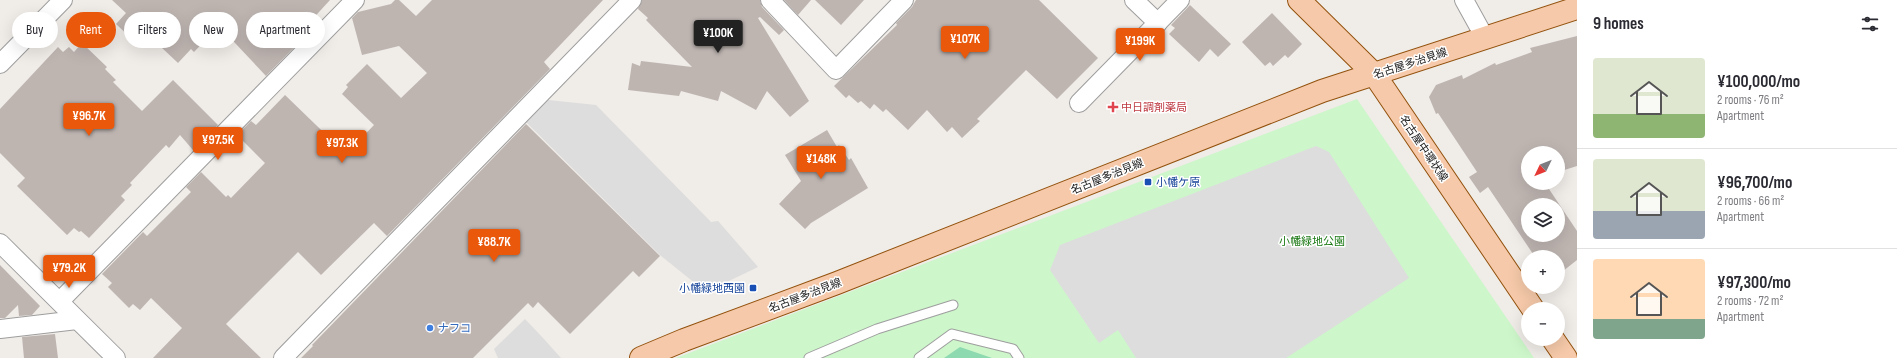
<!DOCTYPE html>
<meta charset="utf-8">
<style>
body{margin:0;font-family:"Sofia Sans Condensed","Noto Sans JP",sans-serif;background:#f2f2f3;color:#2b2b33;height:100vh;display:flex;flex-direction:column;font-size:15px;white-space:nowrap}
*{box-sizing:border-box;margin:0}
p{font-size:13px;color:#7c7c81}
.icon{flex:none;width:22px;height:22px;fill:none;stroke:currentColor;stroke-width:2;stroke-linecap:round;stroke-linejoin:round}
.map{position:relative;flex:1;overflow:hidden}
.details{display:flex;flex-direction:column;background:#fff;width:320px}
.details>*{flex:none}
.hud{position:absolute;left:12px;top:12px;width:380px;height:36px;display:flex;gap:8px}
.needle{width:26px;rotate:227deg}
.fabs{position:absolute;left:1521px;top:146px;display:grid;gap:8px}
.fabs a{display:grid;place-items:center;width:44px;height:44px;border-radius:50%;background:#fff;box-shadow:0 4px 16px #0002;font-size:20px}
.price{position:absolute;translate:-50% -34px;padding:0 9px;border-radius:4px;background:#ea580c;color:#fff;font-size:13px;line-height:26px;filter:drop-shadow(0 1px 2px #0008)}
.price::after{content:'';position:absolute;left:50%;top:24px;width:12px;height:9px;margin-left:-6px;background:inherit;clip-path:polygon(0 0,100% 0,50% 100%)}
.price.on{background:#222;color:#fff}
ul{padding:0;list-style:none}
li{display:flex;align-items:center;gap:12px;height:100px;padding:0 16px}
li+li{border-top:1px solid #e1e1e2}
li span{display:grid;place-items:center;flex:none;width:112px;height:80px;border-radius:4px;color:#555}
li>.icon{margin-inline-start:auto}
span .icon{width:48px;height:48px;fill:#fffc;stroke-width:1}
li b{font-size:17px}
h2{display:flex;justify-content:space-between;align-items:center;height:48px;padding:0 16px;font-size:17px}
.chip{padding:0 14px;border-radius:18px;background:#fff;box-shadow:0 4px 16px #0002;font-size:14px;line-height:36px}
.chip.on{background:#ea580c;color:#fff}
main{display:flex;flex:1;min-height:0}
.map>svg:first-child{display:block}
.park{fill:#cdf6ca}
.pitch{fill:#8dd9b0}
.parking{fill:#ddd}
.building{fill:#beb5b1;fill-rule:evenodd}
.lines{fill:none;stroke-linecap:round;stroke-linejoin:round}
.lane-casing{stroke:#9e9e9e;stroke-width:11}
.street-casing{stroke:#9e9e9e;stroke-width:20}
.primary-casing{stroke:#92510c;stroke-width:24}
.lane{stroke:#fff;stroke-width:9}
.street{stroke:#fff;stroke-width:18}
.primary{stroke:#f5c9a9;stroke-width:22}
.health-dot{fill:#e0444e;stroke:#fff;stroke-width:1.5}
.transit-dot{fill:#1a4fb4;stroke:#fff;stroke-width:1.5}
.shop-dot{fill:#3f7fe0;stroke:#fff;stroke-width:1.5}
.labels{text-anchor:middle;stroke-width:3;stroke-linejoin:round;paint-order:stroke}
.street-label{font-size:11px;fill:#212121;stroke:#fff}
.health-label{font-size:11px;fill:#be3a42;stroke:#fff;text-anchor:start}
.transit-label{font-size:11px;fill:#164399;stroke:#fff;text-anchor:start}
.park-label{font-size:11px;fill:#1b7915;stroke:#fff}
.shop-label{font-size:11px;fill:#366cbe;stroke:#fff;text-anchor:start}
</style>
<main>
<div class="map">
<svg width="1577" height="358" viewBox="0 0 1577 358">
<rect width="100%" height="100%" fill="#f0ece8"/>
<polygon class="park" points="1357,99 1534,358 676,358"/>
<polygon class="pitch" points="960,347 992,358 944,358"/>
<g class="parking">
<polygon points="548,100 596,105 711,222 718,221 758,267 706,292 660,255 526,122"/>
<polygon points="1316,146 1329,152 1409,278 1286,358 1136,358 1118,330 1099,343 1050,270 1060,245"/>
<polygon points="525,319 543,338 561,358 498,358 494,349"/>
</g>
<g class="building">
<polygon points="112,0 330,0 308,24 320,21 266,76 219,26 194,52 191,49 178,63 144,31 134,41 116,24 126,13"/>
<polygon points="395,0 399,0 416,16 432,0 603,0 544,62 550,69 387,236 374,223 321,275 298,252 226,324 261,358 153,358 182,328 151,298 140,310 133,304 129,308 108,287 112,283 102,274 143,232 147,236 191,192 186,187 201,172 226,197 228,195 231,198 265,163 237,135 251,121 256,125 285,95 346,154 374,125 342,94 348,87 346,85 367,64 401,98 427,73 399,46 362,55 352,18 358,12 391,4"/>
<polygon points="642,0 760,0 762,7 784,30 779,35 760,17 758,18 809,101 790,117 767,91 756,110 721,91 718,101 681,91 679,96 628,90 632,63 640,66 641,61 692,67 646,20 648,18 638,9"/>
<polygon points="784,0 811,0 798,15"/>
<polygon points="815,0 864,0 841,25"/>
<polygon points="916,0 1039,0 1098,58 1057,99 1026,70 977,119 980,121 962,138 952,127 947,132 927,110 908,130 886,109 883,112 874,104 870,109 861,101 858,103 849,95 846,98 834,86 897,25 896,23 912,7"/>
<polygon points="1190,5 1231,44 1218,57 1210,49 1199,62 1169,34 1175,28 1171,25"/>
<polygon points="1272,13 1302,44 1288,58 1285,55 1273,66 1270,62 1265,66 1242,42"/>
<path d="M1577 36V166L1558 172V153H1528V183H1545L1577 231V260L1558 275V257H1535L1488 187 1480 193 1469 177 1477 172 1438 113 1436 114 1429 97 1436 85 1462 75 1463 79 1495 63 1496 65 1532 52 1530 48ZM1528 205H1558V235H1528Z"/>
<polygon points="82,43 107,67 105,69 116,80 113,82 142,111 173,80 218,125 193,150 180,135 169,148 166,145 130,183 132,185 121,196 125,200 89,238 81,231 79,232 74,228 67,235 17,186 25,178 0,153 0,109 58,47 63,52 69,47 74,52"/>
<polygon points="526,124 660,256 639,277 633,271 570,334 538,302 533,308 528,303 473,358 301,358 313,346 312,345"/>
<polygon points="827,130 837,147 839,145 849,160 851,158 868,188 811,223 805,229 779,204 801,181 785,155"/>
<polygon points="0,265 40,306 32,315 19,316 18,305 5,318 0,318"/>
<polygon points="55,334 58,358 24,358 22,337"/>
</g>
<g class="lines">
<defs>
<g id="lane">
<polyline points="809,358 877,329 953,305"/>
<polyline points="919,358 952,334 1013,349 1019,358"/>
</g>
<g id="street">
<polyline points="770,0 836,70 904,0"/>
<polyline points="1134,0 1158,23"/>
<polyline points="1464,0 1485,38"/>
<polyline points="0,64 63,0"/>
<polyline points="1079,103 1180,0"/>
<polyline points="0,243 116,358"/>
<polyline points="60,301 355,0"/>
<polyline points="0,329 77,320"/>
<polyline points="283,358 632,0"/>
</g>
<g id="primary">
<polyline points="1299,0 1374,74 1533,309"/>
<polyline points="1553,339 1566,358"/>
<polyline points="641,358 684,340 837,283 1322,91 1577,8"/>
</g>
</defs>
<use href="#lane" class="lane-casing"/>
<use href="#street" class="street-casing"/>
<use href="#primary" class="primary-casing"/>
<use href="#lane" class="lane"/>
<use href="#street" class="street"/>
<use href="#primary" class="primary"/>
</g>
<path class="health-dot" d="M1111 101h4v4h4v4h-4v4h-4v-4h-4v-4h4z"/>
<g class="transit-dot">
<rect x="1144" y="178" width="8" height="8" rx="2"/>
<rect x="749" y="284" width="8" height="8" rx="2"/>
</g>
<circle class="shop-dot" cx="430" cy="328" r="4"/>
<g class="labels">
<g class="street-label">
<text transform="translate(1410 63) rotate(-18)" y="4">名古屋多治見線</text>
<text transform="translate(1424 148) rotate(56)" y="4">名古屋中環状線</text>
<text transform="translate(1107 176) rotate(-22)" y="4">名古屋多治見線</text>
<text transform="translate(805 295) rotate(-21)" y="4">名古屋多治見線</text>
</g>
<g class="health-label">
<text x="1121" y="111">中日調剤薬局</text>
</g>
<g class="transit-label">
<text x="1156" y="186">小幡ケ原</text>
<text x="745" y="292" text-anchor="end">小幡緑地西園</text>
</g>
<g class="park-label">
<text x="1312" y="245">小幡緑地公園</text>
</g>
<g class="shop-label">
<text x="438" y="332">ナフコ</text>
</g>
</g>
</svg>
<div class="fabs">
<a><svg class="needle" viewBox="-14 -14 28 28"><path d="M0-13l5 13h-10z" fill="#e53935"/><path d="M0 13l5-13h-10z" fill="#7c7c81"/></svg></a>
<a><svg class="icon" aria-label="layers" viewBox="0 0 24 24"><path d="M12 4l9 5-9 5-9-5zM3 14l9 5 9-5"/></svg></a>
<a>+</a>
<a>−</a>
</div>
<b class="price on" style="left:718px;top:54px">¥100K</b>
<b class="price" style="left:965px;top:60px">¥107K</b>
<b class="price" style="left:1140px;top:62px">¥199K</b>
<b class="price" style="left:89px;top:137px">¥96.7K</b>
<b class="price" style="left:218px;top:161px">¥97.5K</b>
<b class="price" style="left:342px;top:164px">¥97.3K</b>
<b class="price" style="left:821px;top:180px">¥148K</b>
<b class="price" style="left:494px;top:263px">¥88.7K</b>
<b class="price" style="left:69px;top:289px">¥79.2K</b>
<div class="hud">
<a class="chip">Buy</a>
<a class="chip on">Rent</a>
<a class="chip">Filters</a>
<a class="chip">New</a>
<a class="chip">Apartment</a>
</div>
</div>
<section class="details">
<h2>9 homes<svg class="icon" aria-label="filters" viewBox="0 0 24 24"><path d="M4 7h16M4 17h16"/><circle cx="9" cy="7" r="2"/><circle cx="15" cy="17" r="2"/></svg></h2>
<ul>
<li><span style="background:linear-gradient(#dfe7d0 70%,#8fb573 0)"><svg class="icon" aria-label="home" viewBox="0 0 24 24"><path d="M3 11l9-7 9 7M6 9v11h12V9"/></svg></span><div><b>¥100,000/mo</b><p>2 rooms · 76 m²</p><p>Apartment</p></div></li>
<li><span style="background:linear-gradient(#dfe7d0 65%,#9aa5b1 0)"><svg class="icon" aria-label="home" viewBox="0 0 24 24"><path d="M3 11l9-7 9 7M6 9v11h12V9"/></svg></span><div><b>¥96,700/mo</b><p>2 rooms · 66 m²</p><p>Apartment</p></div></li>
<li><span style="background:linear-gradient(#ffd9b3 75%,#7fa58c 0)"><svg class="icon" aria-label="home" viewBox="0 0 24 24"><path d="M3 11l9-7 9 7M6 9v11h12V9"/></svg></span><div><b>¥97,300/mo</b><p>2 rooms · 72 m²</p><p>Apartment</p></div></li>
</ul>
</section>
</main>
